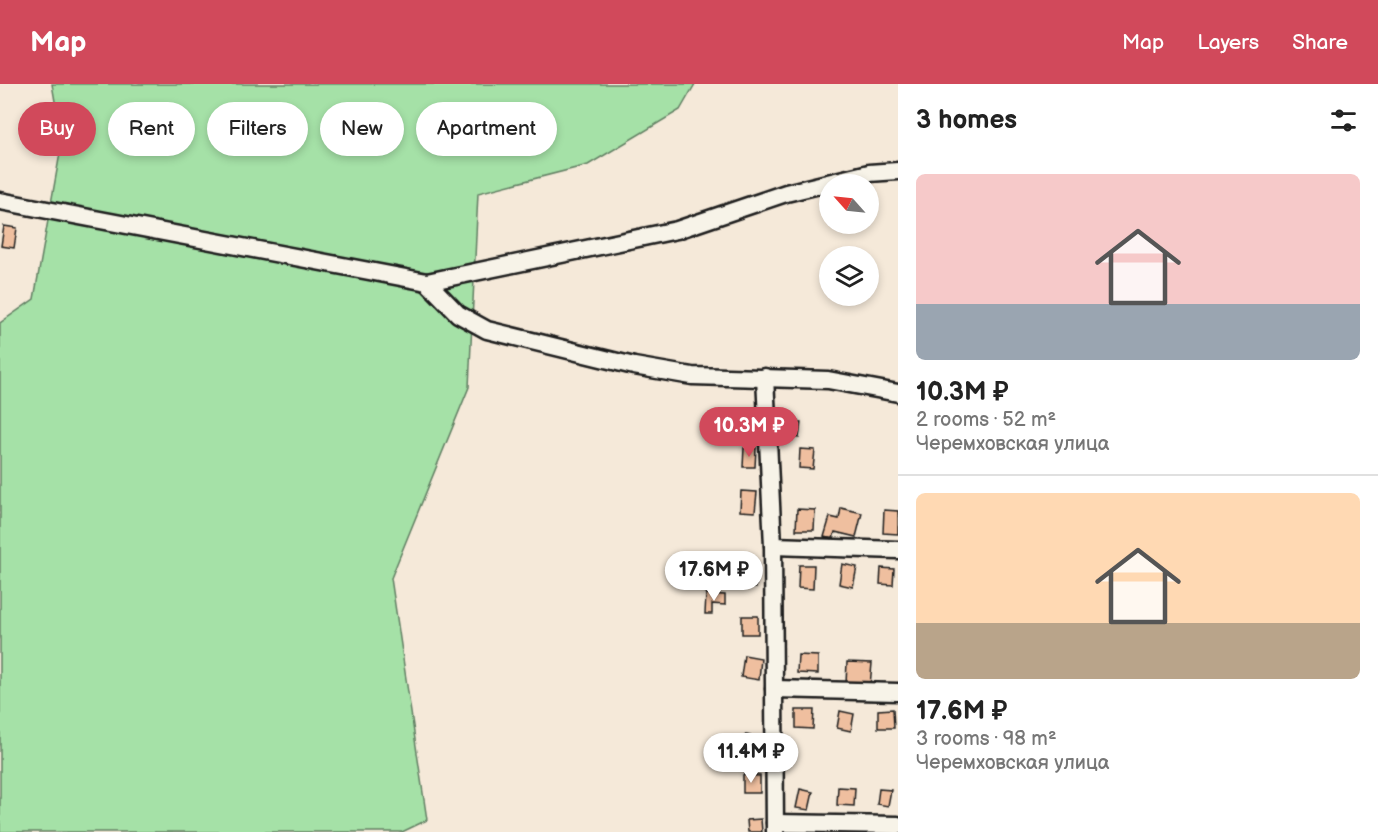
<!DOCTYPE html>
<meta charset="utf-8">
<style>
body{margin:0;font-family:"Balsamiq Sans",sans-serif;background:#f6f6f6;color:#222;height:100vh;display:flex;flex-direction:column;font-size:22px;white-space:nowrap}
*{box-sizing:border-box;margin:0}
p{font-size:20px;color:#767676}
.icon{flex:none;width:33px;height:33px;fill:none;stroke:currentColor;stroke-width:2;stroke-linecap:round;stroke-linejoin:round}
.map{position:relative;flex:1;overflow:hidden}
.sheet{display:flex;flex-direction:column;background:#fff;width:480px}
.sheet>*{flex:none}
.guide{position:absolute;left:18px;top:18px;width:570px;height:54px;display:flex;gap:12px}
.needle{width:39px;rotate:297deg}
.buttons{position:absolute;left:819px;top:90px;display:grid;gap:12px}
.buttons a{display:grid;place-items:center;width:60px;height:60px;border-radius:50%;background:#fff;box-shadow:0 3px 9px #0003;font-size:30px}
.price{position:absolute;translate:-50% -51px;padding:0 14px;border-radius:21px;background:#fff;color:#222;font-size:20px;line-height:39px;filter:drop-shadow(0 2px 3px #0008)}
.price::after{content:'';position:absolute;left:50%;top:36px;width:18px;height:14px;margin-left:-9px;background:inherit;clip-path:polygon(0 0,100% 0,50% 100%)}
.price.on{background:#d1495b;color:#fff}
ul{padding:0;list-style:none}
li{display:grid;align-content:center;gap:12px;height:318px;padding:0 18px}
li+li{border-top:2px solid #e0e0e0}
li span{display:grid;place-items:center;height:186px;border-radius:9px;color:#555}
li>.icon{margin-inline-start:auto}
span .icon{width:108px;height:108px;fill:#fffc;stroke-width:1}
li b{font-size:26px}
h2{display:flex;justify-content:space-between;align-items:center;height:72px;padding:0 18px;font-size:26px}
.tag{padding:0 21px;border-radius:27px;background:#fff;box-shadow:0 3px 9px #0003;font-size:21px;line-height:54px}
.tag.on{background:#d1495b;color:#fff}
header{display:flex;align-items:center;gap:36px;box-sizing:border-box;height:84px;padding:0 30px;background:#d1495b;color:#fff}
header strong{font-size:28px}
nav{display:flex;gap:33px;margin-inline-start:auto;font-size:21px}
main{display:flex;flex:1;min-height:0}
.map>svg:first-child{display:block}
.green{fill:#a5e1a7;stroke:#607e62;stroke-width:1.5}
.building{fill:#efbf9f;stroke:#1c1c1c;stroke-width:1.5}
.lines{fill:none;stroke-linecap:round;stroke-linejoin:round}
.street-casing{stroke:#1c1c1c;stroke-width:21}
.street{stroke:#f7f3e8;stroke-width:16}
</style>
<header>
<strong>Map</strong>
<nav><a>Map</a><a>Layers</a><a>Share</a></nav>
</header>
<main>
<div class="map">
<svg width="898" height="748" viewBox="0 0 898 748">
<rect width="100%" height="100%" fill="#f5e9d9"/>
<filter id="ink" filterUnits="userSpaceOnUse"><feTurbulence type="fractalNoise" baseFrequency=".0167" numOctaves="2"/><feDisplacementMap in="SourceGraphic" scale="12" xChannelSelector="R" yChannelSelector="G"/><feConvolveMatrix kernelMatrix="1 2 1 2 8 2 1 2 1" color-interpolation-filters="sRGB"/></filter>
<g filter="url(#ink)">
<polygon class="green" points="52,0 695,0 680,26 588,81 478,109 469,303 391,494 427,736 402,748 0,748 0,239 34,215 62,58"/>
<g class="building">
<polygon points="4,142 17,144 14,164 1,162"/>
<polygon points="791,336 801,338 799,354 789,353"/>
<polygon points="744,364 756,364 755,383 743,383"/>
<polygon points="800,365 815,366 813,385 799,384"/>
<polygon points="741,407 757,408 755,428 740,427"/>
<polygon points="841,424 862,429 856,453 835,448 833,455 824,453 830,433 839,435"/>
<polygon points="797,425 815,426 814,446 796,446"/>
<polygon points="884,426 898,427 898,450 883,449"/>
<polygon points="743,479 758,481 756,504 741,502"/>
<polygon points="842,480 857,483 853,503 839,500"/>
<polygon points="799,481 814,481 813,505 798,504"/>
<polygon points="881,484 894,485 893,501 880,500"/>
<polygon points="706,510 725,511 725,521 712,520 712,530 705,530"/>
<rect x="742" y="532" width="16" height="18"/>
<polygon points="744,571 761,574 759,596 741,593"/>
<polygon points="798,571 818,572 818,590 797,589"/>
<polygon points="847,578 872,579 870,602 846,600"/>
<polygon points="893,625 894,644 878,644 878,626"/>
<polygon points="796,626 814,626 813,645 796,644"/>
<polygon points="840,627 854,630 851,647 837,644"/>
<polygon points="745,651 760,653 758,674 743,672"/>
<polygon points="743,691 760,692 760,709 743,709"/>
<polygon points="838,703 855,704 854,722 837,721"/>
<polygon points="800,705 813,708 809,726 796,724"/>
<polygon points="879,705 891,706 888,722 877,720"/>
<polygon points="761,735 762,748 748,748 747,736"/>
</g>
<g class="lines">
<defs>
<g id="street">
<polyline points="0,117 427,198 677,146 786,109 869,89 898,87"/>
<polyline points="427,198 458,230 487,246 634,282 692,292 828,296 898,309"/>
<polyline points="765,293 773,462 775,748"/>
<polyline points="773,462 898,466"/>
<polyline points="774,605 898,608"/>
<polyline points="775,739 898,741"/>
</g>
</defs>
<use href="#street" class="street-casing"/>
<use href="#street" class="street"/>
</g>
</g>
</svg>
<div class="buttons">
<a><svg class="needle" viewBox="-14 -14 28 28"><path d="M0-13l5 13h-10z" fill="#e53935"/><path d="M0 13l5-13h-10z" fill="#767676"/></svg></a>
<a><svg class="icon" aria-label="layers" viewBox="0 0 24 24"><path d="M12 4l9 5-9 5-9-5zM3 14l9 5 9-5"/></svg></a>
</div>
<b class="price on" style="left:749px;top:374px">10.3M ₽</b>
<b class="price" style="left:714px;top:518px">17.6M ₽</b>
<b class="price" style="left:751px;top:700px">11.4M ₽</b>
<div class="guide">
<a class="tag on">Buy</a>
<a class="tag">Rent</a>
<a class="tag">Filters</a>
<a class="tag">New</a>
<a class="tag">Apartment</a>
</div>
</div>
<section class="sheet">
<h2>3 homes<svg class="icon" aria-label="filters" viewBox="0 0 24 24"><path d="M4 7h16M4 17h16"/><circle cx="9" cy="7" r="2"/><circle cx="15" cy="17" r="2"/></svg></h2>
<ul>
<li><span style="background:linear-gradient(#f6c9c9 70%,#9aa5b1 0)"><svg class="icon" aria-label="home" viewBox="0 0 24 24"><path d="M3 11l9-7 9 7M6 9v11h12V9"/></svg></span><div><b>10.3M ₽</b><p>2 rooms · 52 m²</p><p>Черемховская улица</p></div></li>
<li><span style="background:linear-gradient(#ffd9b3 70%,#b9a48a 0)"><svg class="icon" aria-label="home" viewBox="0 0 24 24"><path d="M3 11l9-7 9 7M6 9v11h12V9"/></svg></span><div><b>17.6M ₽</b><p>3 rooms · 98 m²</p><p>Черемховская улица</p></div></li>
</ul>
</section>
</main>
